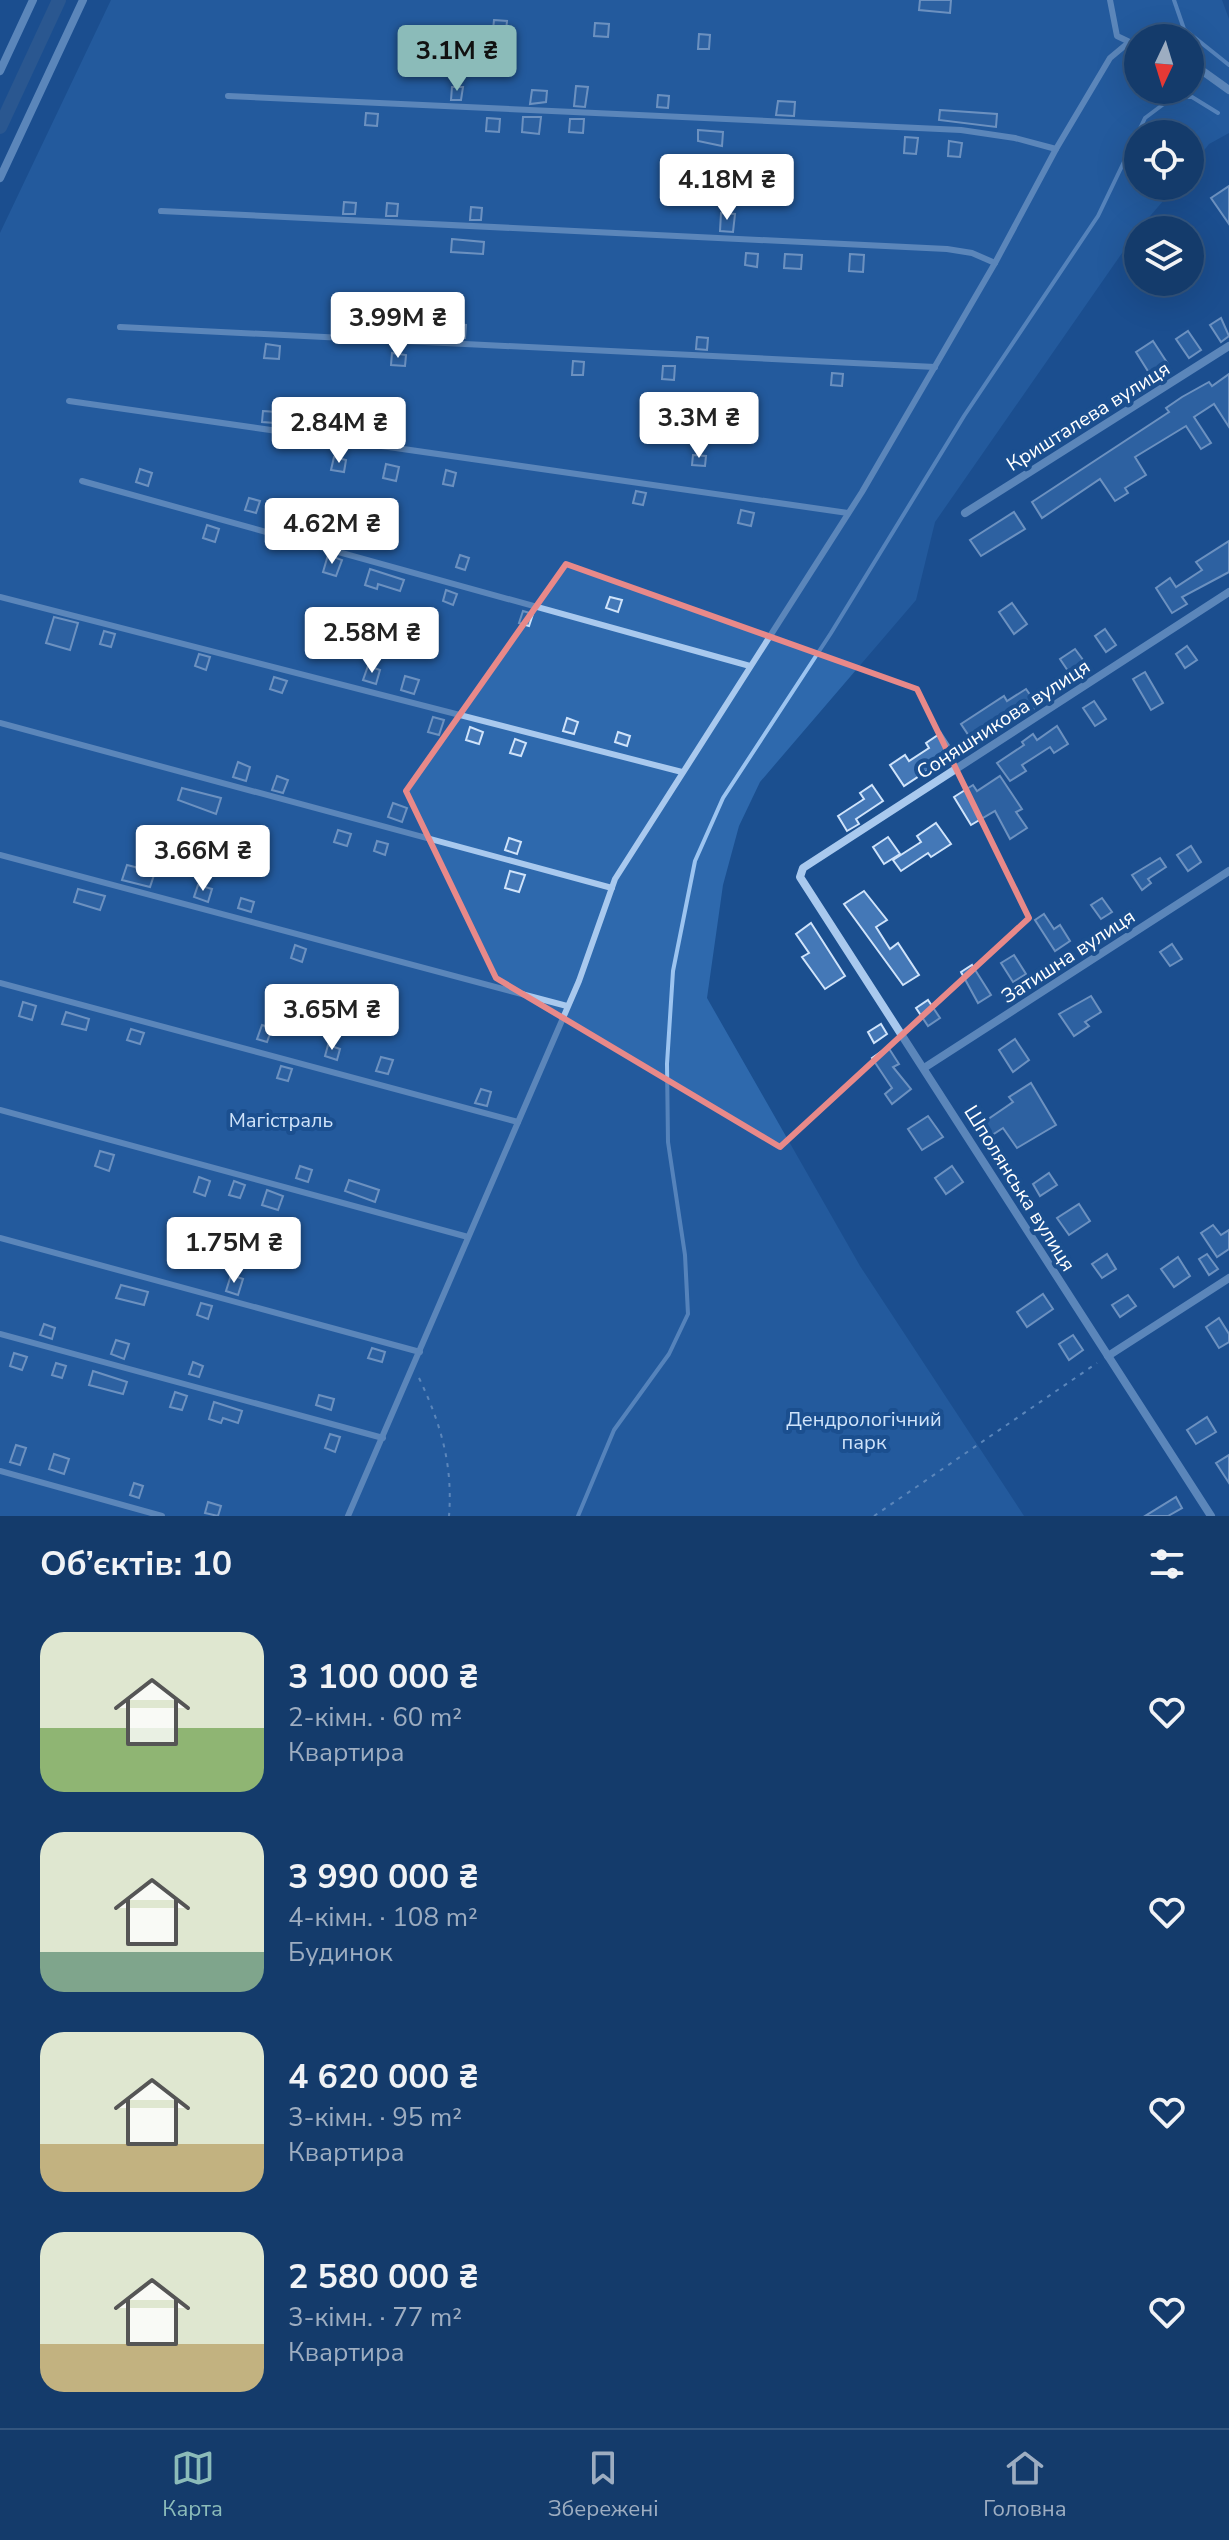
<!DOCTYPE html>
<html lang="uk">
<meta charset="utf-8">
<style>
body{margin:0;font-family:"Nunito Sans",sans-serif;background:#1d4271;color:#f1f3f6;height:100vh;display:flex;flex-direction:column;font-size:30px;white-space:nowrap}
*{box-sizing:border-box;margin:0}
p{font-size:26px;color:#9dadc1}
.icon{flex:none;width:44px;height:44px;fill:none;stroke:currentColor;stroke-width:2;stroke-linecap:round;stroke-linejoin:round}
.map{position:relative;height:1516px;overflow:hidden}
.panel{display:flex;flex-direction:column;background:#143b6b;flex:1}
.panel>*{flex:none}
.needle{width:52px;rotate:184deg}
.fabs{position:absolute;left:1124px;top:24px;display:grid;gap:16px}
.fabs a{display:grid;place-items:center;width:80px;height:80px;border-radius:50%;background:#143b6b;box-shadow:0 8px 32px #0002,0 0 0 2px #33557e;font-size:40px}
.price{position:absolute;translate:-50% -68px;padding:0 18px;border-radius:8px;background:#fff;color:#222;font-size:26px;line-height:52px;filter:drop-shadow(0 2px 4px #0008)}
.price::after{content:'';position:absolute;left:50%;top:48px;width:24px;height:18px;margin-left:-12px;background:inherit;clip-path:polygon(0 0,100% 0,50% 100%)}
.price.current{background:#8bbbb9;color:#111}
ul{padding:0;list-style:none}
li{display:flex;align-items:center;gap:24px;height:200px;padding:0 40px}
li span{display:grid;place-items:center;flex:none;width:224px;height:160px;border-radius:24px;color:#555}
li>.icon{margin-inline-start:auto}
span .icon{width:96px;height:96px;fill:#fffc;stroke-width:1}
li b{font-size:34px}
h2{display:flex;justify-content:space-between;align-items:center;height:96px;padding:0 40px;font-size:34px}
.dock{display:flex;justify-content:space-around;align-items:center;height:112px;border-top:2px solid #33557e;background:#143b6b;font-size:22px;color:#9dadc1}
.dock a{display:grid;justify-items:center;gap:4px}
.dock .current{color:#8bbbb9}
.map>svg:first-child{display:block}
.green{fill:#2e69ad;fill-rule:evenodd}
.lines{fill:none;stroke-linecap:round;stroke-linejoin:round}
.stream{stroke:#9cc4f0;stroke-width:4}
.canal{stroke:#3c6290;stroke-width:14}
.building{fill:#4478b7;stroke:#cfe3fa;stroke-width:2}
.path{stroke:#a9c9ee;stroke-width:2;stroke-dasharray:4 6;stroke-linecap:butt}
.lane{stroke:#a9c9ee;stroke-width:6}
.street{stroke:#a9c9ee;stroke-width:8}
.marked{fill:none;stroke:#e88989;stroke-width:6;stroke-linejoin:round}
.labels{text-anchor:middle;stroke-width:8;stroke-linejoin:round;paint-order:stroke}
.street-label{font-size:20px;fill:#fff;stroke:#1b4f8f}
.park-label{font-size:20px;fill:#cfe3fa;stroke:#1b4f8f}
</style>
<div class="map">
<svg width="1229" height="1516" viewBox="0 0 1229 1516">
<rect width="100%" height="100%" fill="#1b4f8f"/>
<path class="green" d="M111 0H1222L1229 19V133L1209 144 1190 168V134H1138V186H1176L1138 230 935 522 916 600 760 782 739 826 723 885 707 998 860 1266 1024 1516H0V233ZM1138 38H1190V90H1138Z"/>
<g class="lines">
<g class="stream">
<polyline points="1174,0 1184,29 1229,65"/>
<polyline points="578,1516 614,1430 669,1354 688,1314 685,1255 668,1142 667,1064 673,971 695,861 723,798 831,633 964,416 1098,216 1145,118 1173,97 1192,97 1218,113"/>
</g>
<polyline class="canal" points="0,127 59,0"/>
</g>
<g class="building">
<polygon points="920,0 951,0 950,13 919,10"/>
<polygon points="494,20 507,21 506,31 493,30"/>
<polygon points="595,23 609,24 608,37 594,36"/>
<polygon points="699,34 710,35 709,49 698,49"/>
<polygon points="576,86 588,87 585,107 574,106"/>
<polygon points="452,87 463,87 461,100 451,100"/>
<polygon points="532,90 547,91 546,102 530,104"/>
<polygon points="658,95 669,96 668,108 657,107"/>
<polygon points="778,101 795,102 794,116 776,115"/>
<polygon points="940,110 997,114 996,127 939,120"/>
<polygon points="366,113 378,114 377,126 365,125"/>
<polygon points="523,117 541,117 539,134 522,132"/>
<polygon points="487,118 500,119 499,132 486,131"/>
<polygon points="570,119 584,119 583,133 569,132"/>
<polygon points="698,130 723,132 722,146 698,141"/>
<polygon points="905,137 918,138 916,154 904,153"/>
<polygon points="949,141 962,143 960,157 948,156"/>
<polygon points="1229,186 1229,224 1211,198"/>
<polygon points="344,202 356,203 355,214 343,214"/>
<polygon points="387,203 398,204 397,216 386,216"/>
<polygon points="471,207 482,208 481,220 470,220"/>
<polygon points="721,213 735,214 733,232 720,231"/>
<polygon points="452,239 484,242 483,254 451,252"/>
<polygon points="746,253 758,254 757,267 745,265"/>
<polygon points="785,254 802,255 801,269 784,268"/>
<polygon points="850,254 864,255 863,272 849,271"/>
<polygon points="1221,318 1229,336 1221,342 1210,325"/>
<polygon points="452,324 466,325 465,338 451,337"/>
<polygon points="1188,331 1201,350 1189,358 1176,339"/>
<polygon points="697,337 708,338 707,350 696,349"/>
<polygon points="1153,341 1168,364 1151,376 1136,352"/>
<polygon points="266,344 280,346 279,359 264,358"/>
<polygon points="392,353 406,355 405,366 391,365"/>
<polygon points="573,361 584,362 583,375 572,375"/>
<polygon points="663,366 675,366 674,380 662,379"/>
<polygon points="832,373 843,374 842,386 831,385"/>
<polygon points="1229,374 1229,427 1214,404 1194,417 1211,443 1201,449 1186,426 1135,457 1146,475 1125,488 1128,493 1115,501 1100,479 1042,518 1032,502 1169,412 1166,408 1182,397 1209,382 1212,386"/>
<polygon points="263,411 276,412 275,423 262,422"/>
<polygon points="360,419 373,420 372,434 359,433"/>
<polygon points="693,455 706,456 705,466 692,465"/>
<polygon points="334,457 346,460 344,472 331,470"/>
<polygon points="386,464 399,467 396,481 383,478"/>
<polygon points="140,469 152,473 148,486 136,482"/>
<polygon points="446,470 456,473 453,486 443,484"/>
<polygon points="636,491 646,493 643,505 633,503"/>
<polygon points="249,498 260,501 256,513 245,510"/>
<polygon points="741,510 754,513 751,526 738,523"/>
<polygon points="1014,512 1025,529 981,556 970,540"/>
<polygon points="318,516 330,520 326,533 313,529"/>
<polygon points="207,525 219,529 215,542 203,538"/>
<polygon points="367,533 378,536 374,548 363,545"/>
<polygon points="1229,541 1229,572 1182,597 1187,604 1172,613 1156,588 1170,578 1176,587 1202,570 1196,562"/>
<polygon points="328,555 342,560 336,576 323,572"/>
<polygon points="460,555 469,558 465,570 456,567"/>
<polygon points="370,569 404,580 400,591 378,584 377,589 365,585"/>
<polygon points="446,590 457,594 453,605 443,601"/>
<polygon points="610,597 622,600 618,612 606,608"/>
<polygon points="1012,603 1027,624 1014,634 999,612"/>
<polygon points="523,611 533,614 529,626 519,623"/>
<polygon points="54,617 78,623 70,650 46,643"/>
<polygon points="1105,629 1116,645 1106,652 1095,636"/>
<polygon points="104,631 115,634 111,647 100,644"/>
<polygon points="1187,646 1197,660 1185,668 1176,654"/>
<polygon points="1075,649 1086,664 1070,674 1060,659"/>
<polygon points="199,654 210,657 206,670 195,666"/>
<polygon points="368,666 380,670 376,684 363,680"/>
<polygon points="1145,672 1163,703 1151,710 1133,679"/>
<polygon points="405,676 419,680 414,694 401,690"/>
<polygon points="274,677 287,681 282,693 270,689"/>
<polygon points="1026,689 1038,706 1019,718 1015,712 973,742 961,724 1004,696 1007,701"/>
<polygon points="1094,701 1106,719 1095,726 1083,708"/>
<polygon points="433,717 444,720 439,735 428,732"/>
<polygon points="567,718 578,722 574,734 563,731"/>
<polygon points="1057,726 1068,744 1054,753 1050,747 1022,765 1026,771 1010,781 997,763 1024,745 1022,742 1033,734 1037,740"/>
<polygon points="470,727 483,732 479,744 466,740"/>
<polygon points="618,732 630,736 627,746 615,742"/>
<polygon points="941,733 954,753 904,786 890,765 905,755 909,761 929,748 926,743"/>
<polygon points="515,739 526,743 521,756 510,753"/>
<polygon points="238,762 250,767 246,781 233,777"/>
<polygon points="277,776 288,780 283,793 272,790"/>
<polygon points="1000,776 1022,809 1016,812 1027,828 1010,839 995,811 971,825 954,797 973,785 977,791"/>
<polygon points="872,785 883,801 856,819 859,824 847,831 838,816 864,799 860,793"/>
<polygon points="182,788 221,798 216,814 178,800"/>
<polygon points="393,803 407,808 402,822 388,817"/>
<polygon points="936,823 951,844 931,857 928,853 901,871 893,860 921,842 917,836"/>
<polygon points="338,830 351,834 347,846 334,842"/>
<polygon points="888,837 900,854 884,864 873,847"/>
<polygon points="509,838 521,842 517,854 505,850"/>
<polygon points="377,841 388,844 385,855 374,851"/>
<polygon points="1191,846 1201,862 1188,871 1177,855"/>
<polygon points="1160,858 1166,867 1148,879 1151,883 1142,890 1132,875"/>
<polygon points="127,865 155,872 150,887 122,880"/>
<polygon points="510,871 525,875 519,892 505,888"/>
<polygon points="198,885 212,889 208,902 194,897"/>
<polygon points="78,889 105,896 100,910 74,902"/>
<polygon points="864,891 887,920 876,927 890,949 898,943 919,975 903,985 844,904"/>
<polygon points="241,898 254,902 251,912 238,908"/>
<polygon points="1102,898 1112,912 1101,919 1091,905"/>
<polygon points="1044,914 1054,929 1060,925 1070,941 1055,951 1035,920"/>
<polygon points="811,923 845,976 825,989 802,957 809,953 796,934"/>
<polygon points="1172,944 1182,959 1170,966 1160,952"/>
<polygon points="295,945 306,949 302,962 291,958"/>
<polygon points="1014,955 1026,974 1013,982 1001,963"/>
<polygon points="972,965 991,995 978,1003 961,972"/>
<polygon points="1091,996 1101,1012 1085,1022 1089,1026 1074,1036 1059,1014"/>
<polygon points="928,1000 940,1018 928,1026 916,1008"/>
<polygon points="23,1002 36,1006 32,1020 19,1016"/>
<polygon points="66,1012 89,1019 86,1030 62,1024"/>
<polygon points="881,1024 887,1034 874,1043 868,1032"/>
<polygon points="262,1025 272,1028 267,1042 257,1039"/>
<polygon points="131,1029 144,1033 140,1044 127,1040"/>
<polygon points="1015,1039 1029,1060 1013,1072 999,1050"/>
<polygon points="328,1045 340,1049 337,1060 325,1056"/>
<polygon points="888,1047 899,1064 893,1067 911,1089 892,1104 885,1094 892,1088 872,1058"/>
<polygon points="381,1057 393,1060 388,1074 376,1071"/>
<polygon points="281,1066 292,1069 288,1081 277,1078"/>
<polygon points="1031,1083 1056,1125 1017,1148 1003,1128 989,1137 981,1124 1013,1102 1009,1097"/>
<polygon points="481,1089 491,1092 487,1106 475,1103"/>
<polygon points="928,1116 943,1137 922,1150 908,1129"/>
<polygon points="100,1151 114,1155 109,1171 95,1166"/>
<polygon points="300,1166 312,1170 308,1182 296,1178"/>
<polygon points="952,1166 963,1182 946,1194 935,1178"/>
<polygon points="1049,1173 1057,1185 1040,1196 1033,1184"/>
<polygon points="199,1177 210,1181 205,1196 194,1192"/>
<polygon points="349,1180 379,1190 375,1202 345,1191"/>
<polygon points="234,1181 245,1185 240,1198 229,1195"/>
<polygon points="267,1190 283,1196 278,1210 262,1205"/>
<polygon points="1079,1204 1090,1221 1069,1235 1057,1218"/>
<polygon points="1213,1225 1221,1235 1229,1230 1229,1249 1217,1257 1201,1233"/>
<polygon points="1107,1254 1116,1269 1102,1278 1092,1264"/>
<polygon points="1207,1254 1218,1269 1209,1275 1199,1259"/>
<polygon points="1178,1257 1190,1276 1174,1287 1161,1269"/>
<polygon points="231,1275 243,1279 238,1295 226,1291"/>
<polygon points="121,1285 148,1292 144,1305 116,1298"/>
<polygon points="1043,1294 1053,1309 1027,1327 1017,1312"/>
<polygon points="1128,1295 1136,1306 1120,1317 1112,1305"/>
<polygon points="201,1303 212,1306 208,1319 197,1315"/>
<polygon points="1219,1318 1229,1334 1229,1342 1219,1348 1206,1327"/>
<polygon points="44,1324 55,1328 52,1339 40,1335"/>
<polygon points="1073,1335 1083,1350 1069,1360 1059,1344"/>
<polygon points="116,1340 129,1344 124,1359 111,1354"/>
<polygon points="372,1348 385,1352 382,1362 368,1358"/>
<polygon points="14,1353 27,1357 22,1370 10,1366"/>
<polygon points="193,1362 203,1366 199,1377 189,1374"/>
<polygon points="56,1363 66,1366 62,1378 52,1375"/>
<polygon points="93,1371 127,1382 123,1394 89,1385"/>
<polygon points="175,1392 187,1396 182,1410 170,1407"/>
<polygon points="319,1395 334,1399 331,1410 316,1405"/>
<polygon points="214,1402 242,1411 238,1423 223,1418 221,1423 209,1419"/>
<polygon points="1207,1417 1216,1432 1196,1444 1187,1430"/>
<polygon points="330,1434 340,1437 335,1452 325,1448"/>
<polygon points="16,1445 26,1448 20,1465 10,1462"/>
<polygon points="54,1454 69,1459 64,1474 49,1469"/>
<polygon points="1229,1455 1229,1483 1216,1463"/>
<polygon points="134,1483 143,1486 139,1498 130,1495"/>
<polygon points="1176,1497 1182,1508 1168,1516 1145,1516"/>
<polygon points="208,1502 221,1506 218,1516 205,1513"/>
</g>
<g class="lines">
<g class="path">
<path d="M419 1378C441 1424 453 1465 449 1516"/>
<polyline points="874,1516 1097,1363"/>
</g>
<g class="lane">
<polyline points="1110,0 1117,36 1138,46"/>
<polyline points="228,96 961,130 1015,138 1056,149"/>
<polyline points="161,211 947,249 972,253 995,263"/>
<polyline points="120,327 935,367"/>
<polyline points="69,401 848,513"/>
<polyline points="82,481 750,666"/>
<polyline points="0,597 682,772"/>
<polyline points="0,723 612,888"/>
<polyline points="0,855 567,1006"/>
<polyline points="0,983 518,1122"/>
<polyline points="0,1110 468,1237"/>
<polyline points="0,1238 420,1352"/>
<polyline points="0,1334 383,1438"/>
<polyline points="0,1471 162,1516"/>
<polyline points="348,1516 579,981 615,879 862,492 995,263 1056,149 1110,58 1128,43"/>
</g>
<g class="street">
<polyline points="1190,62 1229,90"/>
<polyline points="0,71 33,0"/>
<polyline points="0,178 83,0"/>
<polyline points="965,513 1229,346"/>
<polyline points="924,1068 1229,871"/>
<polyline points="1108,1356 1229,1278"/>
<polyline points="1211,1516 800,877 803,868 1229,592"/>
</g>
</g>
<path d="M0 0H1229V1516H0ZM566 564 917 689 1029 918 780 1147 496 978 406 791Z" fill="#1b4f8f" fill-opacity=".55" fill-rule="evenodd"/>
<path class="marked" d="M566 564 917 689 1029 918 780 1147 496 978 406 791Z"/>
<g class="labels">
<g class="street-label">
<text transform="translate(1088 416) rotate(-32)" y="7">Кришталева вулиця</text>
<text transform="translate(1003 719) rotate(-33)" y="7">Соняшникова вулиця</text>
<text transform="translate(1068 956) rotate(-33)" y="7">Затишна вулиця</text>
<text transform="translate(1020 1188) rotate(58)" y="7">Шполянська вулиця</text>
</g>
<g class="park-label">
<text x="281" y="1127">Магістраль</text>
<text x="864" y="1426">Дендрологічний<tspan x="864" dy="23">парк</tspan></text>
</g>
</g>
</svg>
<div class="fabs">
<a><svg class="needle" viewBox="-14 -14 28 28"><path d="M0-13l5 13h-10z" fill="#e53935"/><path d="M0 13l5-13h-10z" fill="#9dadc1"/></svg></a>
<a><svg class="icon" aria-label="locate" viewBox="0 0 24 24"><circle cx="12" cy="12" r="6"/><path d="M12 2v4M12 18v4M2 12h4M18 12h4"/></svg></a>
<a><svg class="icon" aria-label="layers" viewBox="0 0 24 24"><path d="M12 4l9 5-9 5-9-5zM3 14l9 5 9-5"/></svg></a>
</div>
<b class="price current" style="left:457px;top:93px">3.1M ₴</b>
<b class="price" style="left:727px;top:222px">4.18M ₴</b>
<b class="price" style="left:398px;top:360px">3.99M ₴</b>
<b class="price" style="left:699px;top:460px">3.3M ₴</b>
<b class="price" style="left:339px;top:465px">2.84M ₴</b>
<b class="price" style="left:332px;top:566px">4.62M ₴</b>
<b class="price" style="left:372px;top:675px">2.58M ₴</b>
<b class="price" style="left:203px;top:893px">3.66M ₴</b>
<b class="price" style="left:332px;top:1052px">3.65M ₴</b>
<b class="price" style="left:234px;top:1285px">1.75M ₴</b>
</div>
<section class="panel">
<h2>Об’єктів: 10<svg class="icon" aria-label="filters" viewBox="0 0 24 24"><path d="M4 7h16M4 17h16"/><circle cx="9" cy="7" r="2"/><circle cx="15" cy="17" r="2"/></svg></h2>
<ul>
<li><span style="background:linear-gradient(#dfe7d0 60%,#8fb573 0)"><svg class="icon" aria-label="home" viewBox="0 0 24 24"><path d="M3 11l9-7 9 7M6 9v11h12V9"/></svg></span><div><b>3 100 000 ₴</b><p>2-кімн. · 60 m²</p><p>Квартира</p></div><svg class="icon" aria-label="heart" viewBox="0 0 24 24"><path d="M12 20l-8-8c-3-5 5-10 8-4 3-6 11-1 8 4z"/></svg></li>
<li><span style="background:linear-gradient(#dfe7d0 75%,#7fa58c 0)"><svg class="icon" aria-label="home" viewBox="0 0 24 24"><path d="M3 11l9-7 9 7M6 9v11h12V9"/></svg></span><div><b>3 990 000 ₴</b><p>4-кімн. · 108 m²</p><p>Будинок</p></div><svg class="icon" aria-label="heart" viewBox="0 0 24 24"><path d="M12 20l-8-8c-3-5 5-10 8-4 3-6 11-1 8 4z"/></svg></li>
<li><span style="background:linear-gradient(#dfe7d0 70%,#c2b280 0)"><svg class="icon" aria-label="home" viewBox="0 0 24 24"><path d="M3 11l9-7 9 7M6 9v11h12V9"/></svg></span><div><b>4 620 000 ₴</b><p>3-кімн. · 95 m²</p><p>Квартира</p></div><svg class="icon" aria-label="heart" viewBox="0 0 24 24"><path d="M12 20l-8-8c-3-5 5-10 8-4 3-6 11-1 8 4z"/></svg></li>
<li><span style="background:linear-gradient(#dfe7d0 70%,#c2b280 0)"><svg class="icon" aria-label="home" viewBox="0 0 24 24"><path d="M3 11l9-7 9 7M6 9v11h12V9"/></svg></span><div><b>2 580 000 ₴</b><p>3-кімн. · 77 m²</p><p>Квартира</p></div><svg class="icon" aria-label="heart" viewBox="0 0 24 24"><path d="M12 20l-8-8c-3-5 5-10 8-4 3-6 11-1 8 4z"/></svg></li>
</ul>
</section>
<nav class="dock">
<a class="current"><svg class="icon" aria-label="map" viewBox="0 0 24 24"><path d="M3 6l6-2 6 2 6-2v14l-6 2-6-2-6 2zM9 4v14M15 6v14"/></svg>Карта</a>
<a><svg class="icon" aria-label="saved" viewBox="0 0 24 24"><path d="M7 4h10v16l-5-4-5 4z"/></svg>Збережені</a>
<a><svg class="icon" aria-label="home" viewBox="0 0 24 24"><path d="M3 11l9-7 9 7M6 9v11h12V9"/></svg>Головна</a>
</nav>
